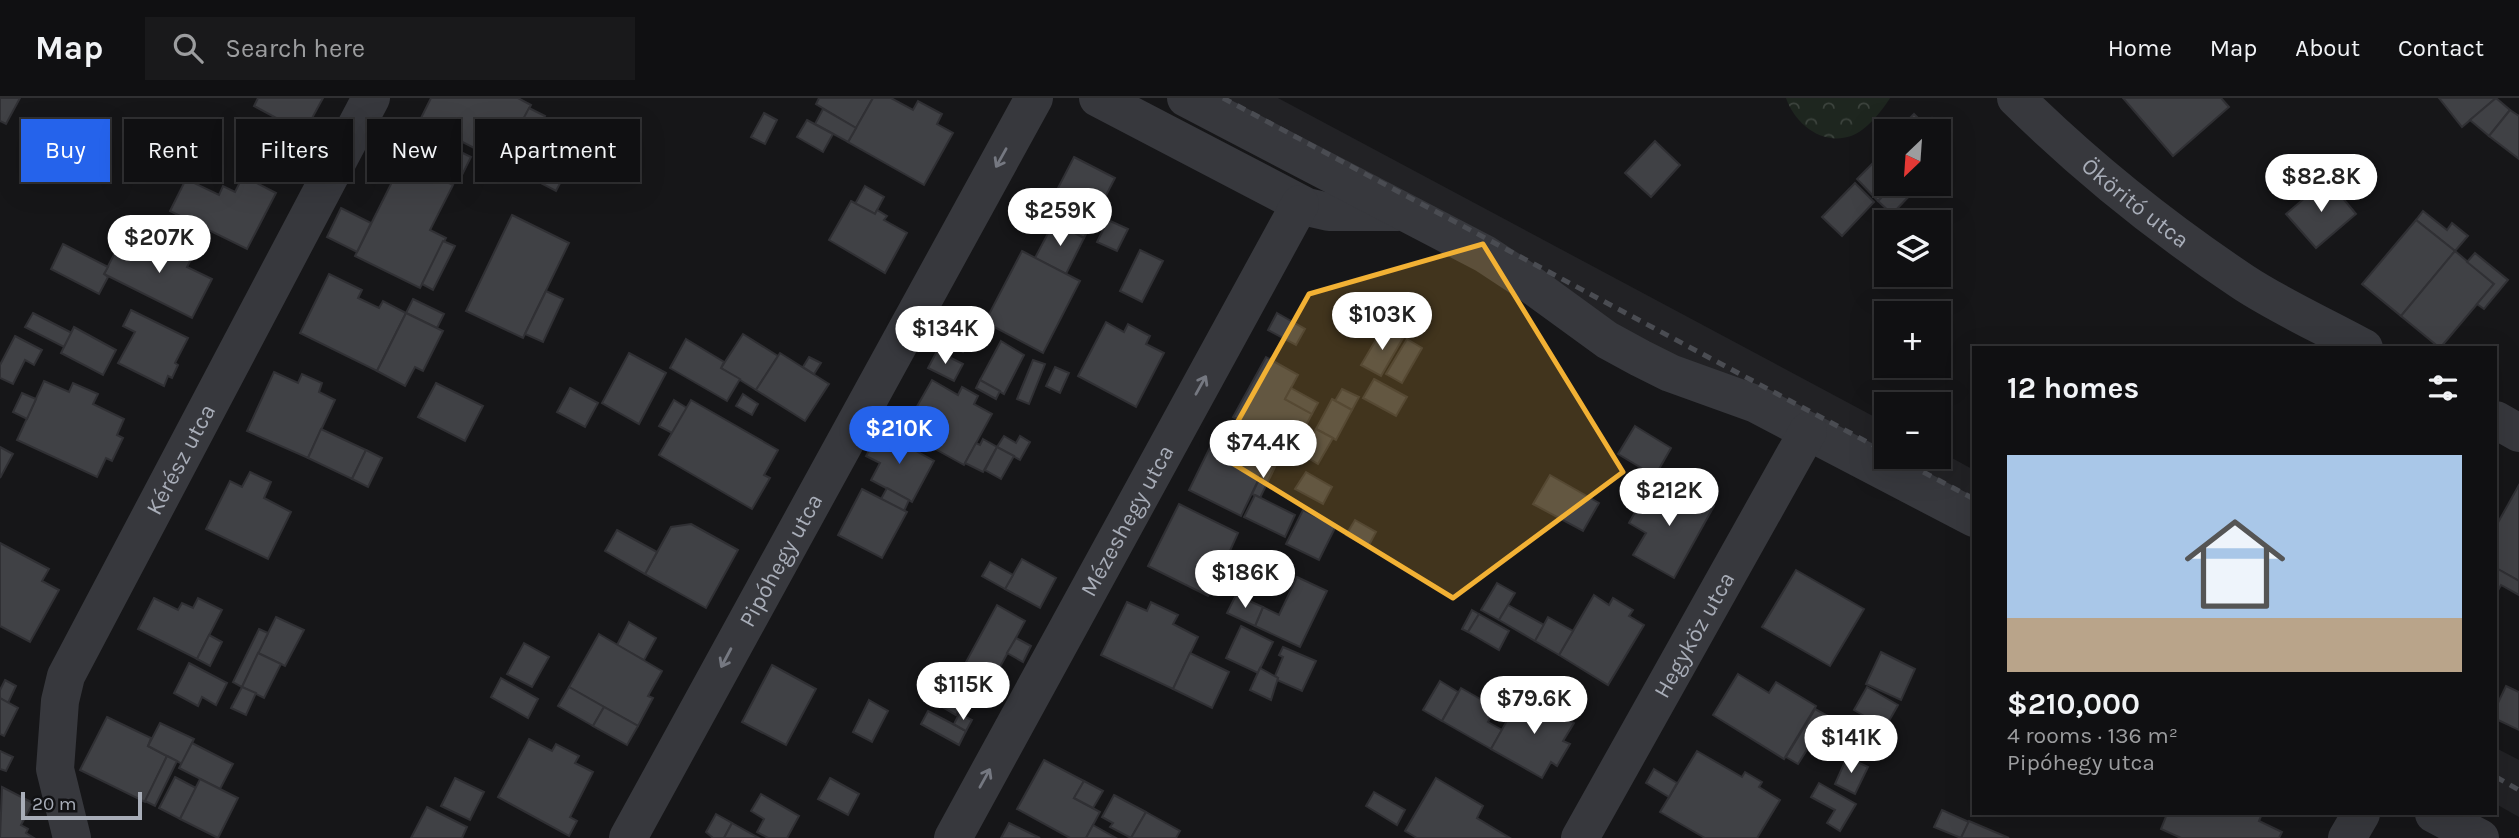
<!DOCTYPE html>
<meta charset="utf-8">
<style>
body{margin:0;font-family:Karla,sans-serif;background:#19191b;color:#f1f3f6;height:100vh;display:flex;flex-direction:column;font-size:26px;white-space:nowrap}
*{box-sizing:border-box;margin:0}
p{font-size:23px;color:#9c9d9f}
.icon{flex:none;width:38px;height:38px;fill:none;stroke:currentColor;stroke-width:2;stroke-linecap:round;stroke-linejoin:round}
.map{position:relative;flex:1;overflow:hidden}
.panel{position:absolute;left:1972px;top:248px;width:525px;height:469px;display:flex;flex-direction:column;background:#101012;border-radius:0px;box-shadow:0 7px 28px #0002,0 0 0 2px #303032}
.panel>*{flex:none}
.top-card{position:absolute;left:21px;top:21px;width:665px;height:63px;display:flex;gap:14px}
.needle{width:46px;rotate:205deg}
.buttons{position:absolute;left:1874px;top:21px;display:grid;gap:14px}
.buttons a{display:grid;place-items:center;width:77px;height:77px;border-radius:0px;background:#101012;box-shadow:0 7px 28px #0002,0 0 0 2px #303032;font-size:35px}
.scale{position:absolute;left:21px;bottom:18px;width:121px;box-sizing:border-box;padding-left:7px;border:4px solid #a8adb8;border-top:0;font-size:19px;line-height:24px;white-space:nowrap;color:#a8adb8;-webkit-text-stroke:5px #111113;paint-order:stroke}
.price{position:absolute;translate:-50% -60px;padding:0 16px;border-radius:24px;background:#fff;color:#222;font-size:23px;line-height:46px;filter:drop-shadow(0 2px 4px #0008)}
.price::after{content:'';position:absolute;left:50%;top:42px;width:21px;height:16px;margin-left:-10px;background:inherit;clip-path:polygon(0 0,100% 0,50% 100%)}
.price.current{background:#2563eb;color:#fff}
ul{padding:0;list-style:none}
li{display:grid;align-content:center;gap:14px;height:371px;padding:0 35px}
li+li{border-top:2px solid #303032}
li span{display:grid;place-items:center;height:217px;border-radius:0px;color:#555}
li>.icon{margin-inline-start:auto}
span .icon{width:126px;height:126px;fill:#fffc;stroke-width:1}
li b{font-size:30px}
h2{display:flex;justify-content:space-between;align-items:center;height:84px;padding:0 35px;font-size:30px}
.pill{padding:0 24px;border-radius:0px;background:#101012;box-shadow:0 7px 28px #0002,0 0 0 2px #303032;font-size:24px;line-height:63px}
.pill.current{background:#2563eb;color:#fff}
header{display:flex;align-items:center;gap:42px;box-sizing:border-box;height:98px;padding:0 35px;background:#101012;border-bottom:2px solid #303032}
header strong{font-size:33px}
nav{display:flex;gap:38px;margin-inline-start:auto;font-size:24px}
.search{width:490px;height:63px;background:#19191b;display:flex;align-items:center;gap:18px;box-sizing:border-box;padding:0 24px;border-radius:0px;color:#9c9d9f;font-size:26px}
.map>svg:first-child{display:block}
.built{fill:#222225}
.park{fill:url(#park-crowns)}
.building{fill:#404145;stroke:#303034;stroke-width:2}
.lines{fill:none;stroke-linecap:round;stroke-linejoin:round}
.minor{stroke:#37383d;stroke-width:38}
.rail{stroke:#4a4c52;stroke-width:5;stroke-dasharray:9 7;stroke-linecap:butt}
.oneway{stroke:#757881}
.marked{fill:#f2b134;fill-opacity:0.2;stroke:#f2b134;stroke-width:5;stroke-linejoin:round}
.labels{text-anchor:middle;stroke-width:7;stroke-linejoin:round;paint-order:stroke}
.street-label{font-size:23px;fill:#a8adb8;stroke:#111113}
</style>
<header>
<strong>Map</strong>
<div class="search"><svg class="icon" aria-label="search" viewBox="0 0 24 24"><circle cx="10" cy="10" r="6"/><path d="M15 15l6 6"/></svg>Search here</div>
<nav><a>Home</a><a>Map</a><a>About</a><a>Contact</a></nav>
</header>
<div class="map">
<svg width="2519" height="740" viewBox="0 0 2519 740">
<defs>
<pattern id="park-crowns" width="20" height="18" patternUnits="userSpaceOnUse" patternTransform="scale(1.75)"><rect width="20" height="18" fill="#1e261f"/><path d="M2 6a3 3 0 1 1 6 0M12 15a3 3 0 1 1 6 0" fill="none" stroke="#3c433d"/></pattern>
</defs>
<rect width="100%" height="100%" fill="#161618"/>
<g class="built">
<polygon points="1172,0 1278,0 1886,325 1886,359 1939,359 1939,353 1974,372 1974,428"/>
<polygon points="2496,650 2519,662 2519,719 2496,706"/>
</g>
<path class="park" d="M1786 0H1890C1881 14 1867 32 1851 38 1822 48 1795 26 1786 0Z"/>
<g class="building">
<polygon points="0,0 20,0 6,26 0,23"/>
<polygon points="258,0 323,0 304,35 254,8"/>
<polygon points="431,0 518,0 531,7 501,64 420,22"/>
<polygon points="819,0 873,0 856,30 816,6"/>
<polygon points="873,0 891,0 913,12 918,3 942,16 937,26 953,35 924,87 848,44"/>
<polygon points="2123,0 2221,0 2229,9 2173,58"/>
<polygon points="2439,0 2496,0 2462,29"/>
<polygon points="2496,0 2510,12 2489,38 2470,22"/>
<polygon points="529,10 545,18 518,70 502,61"/>
<polygon points="823,11 856,30 848,44 815,26"/>
<polygon points="2510,12 2519,18 2519,61 2489,38"/>
<polygon points="764,15 777,22 765,46 751,39"/>
<polygon points="1914,16 1925,27 1932,20 1947,34 1939,40 1951,52 1939,64 1939,33 1897,33"/>
<polygon points="807,22 833,36 823,54 797,39"/>
<polygon points="426,37 471,59 460,81 415,59"/>
<polygon points="535,42 555,53 539,84 519,74"/>
<polygon points="1655,43 1680,67 1651,99 1625,75"/>
<polygon points="1886,44 1886,86 1895,86 1878,103 1857,81 1878,60 1874,56"/>
<polygon points="552,59 569,68 556,93 539,84"/>
<polygon points="1074,59 1115,80 1084,140 1043,119"/>
<polygon points="403,62 453,87 430,132 446,140 420,190 355,158"/>
<polygon points="243,78 276,95 247,151 170,113 186,81 219,97 223,88 235,94"/>
<polygon points="2327,81 2356,116 2316,150 2286,116"/>
<polygon points="1855,85 1874,104 1842,138 1822,119"/>
<polygon points="1895,86 1906,86 1914,93 1892,116 1878,103"/>
<polygon points="865,88 884,99 875,116 855,106"/>
<polygon points="851,103 875,116 877,112 887,118 884,122 907,135 885,175 829,142"/>
<polygon points="341,110 371,125 357,154 327,139"/>
<polygon points="2423,113 2447,132 2452,125 2468,138 2455,153 2416,122"/>
<polygon points="512,117 569,145 523,240 466,213"/>
<polygon points="1108,122 1128,131 1117,153 1097,144"/>
<polygon points="2416,122 2455,153 2401,218 2362,186"/>
<polygon points="1054,124 1084,140 1066,176 1035,160"/>
<polygon points="124,137 164,157 169,146 193,158 187,169 212,181 192,220 104,176"/>
<polygon points="443,143 455,148 433,192 422,186"/>
<polygon points="63,146 108,169 104,176 108,179 99,196 51,171"/>
<polygon points="1140,152 1163,163 1142,204 1120,193"/>
<polygon points="1022,153 1080,183 1043,255 985,224"/>
<polygon points="2455,153 2494,186 2440,250 2401,218"/>
<polygon points="2475,155 2508,182 2484,211 2477,206 2494,186 2467,164"/>
<polygon points="329,176 362,192 358,200 379,210 383,203 406,215 377,273 300,235"/>
<polygon points="546,193 563,201 543,244 525,236"/>
<polygon points="413,201 444,216 437,230 406,215"/>
<polygon points="131,212 188,240 175,265 178,267 172,280 168,278 164,288 118,265 135,234 123,228"/>
<polygon points="33,215 72,235 64,249 25,229"/>
<polygon points="406,215 443,233 423,273 415,269 405,288 377,273"/>
<polygon points="1277,215 1305,231 1296,247 1268,232"/>
<polygon points="938,218 972,236 963,254 929,236"/>
<polygon points="1106,224 1124,234 1128,226 1150,238 1146,246 1164,255 1136,309 1078,278"/>
<polygon points="74,229 116,252 103,277 61,255"/>
<polygon points="1383,230 1403,240 1381,278 1361,267"/>
<polygon points="743,236 778,258 756,292 721,270"/>
<polygon points="15,238 42,252 34,267 25,262 13,286 0,280 0,267"/>
<polygon points="686,241 724,264 721,270 740,281 727,303 670,270"/>
<polygon points="1407,241 1422,250 1402,285 1386,276"/>
<polygon points="1001,243 1024,257 1004,296 980,282"/>
<polygon points="937,253 963,266 954,283 928,270"/>
<polygon points="629,255 666,275 639,326 602,305"/>
<polygon points="780,255 829,286 805,323 756,292"/>
<polygon points="809,259 821,265 814,276 803,269"/>
<polygon points="1266,259 1298,277 1285,301 1312,316 1293,352 1233,319"/>
<polygon points="1033,262 1045,266 1029,306 1017,301"/>
<polygon points="1055,269 1069,275 1060,295 1046,288"/>
<polygon points="274,274 298,285 302,276 322,285 319,294 335,302 308,360 247,333"/>
<polygon points="1374,281 1407,299 1396,318 1363,300"/>
<polygon points="932,282 958,297 962,289 978,298 974,306 992,316 964,367 903,333"/>
<polygon points="980,282 1000,293 996,301 976,290"/>
<polygon points="44,283 69,294 73,285 98,296 93,306 124,321 117,337 123,340 112,363 106,360 97,379 17,342"/>
<polygon points="436,285 483,308 465,343 418,319"/>
<polygon points="570,290 598,305 585,329 557,314"/>
<polygon points="1291,290 1318,305 1312,316 1285,301"/>
<polygon points="1342,291 1359,299 1352,312 1335,303"/>
<polygon points="22,295 36,301 27,321 13,314"/>
<polygon points="743,296 758,306 752,317 736,308"/>
<polygon points="1332,301 1352,312 1336,342 1316,331"/>
<polygon points="674,302 687,310 672,335 659,328"/>
<polygon points="691,302 778,352 764,377 770,380 752,411 659,357"/>
<polygon points="1635,328 1671,350 1655,378 1618,356"/>
<polygon points="321,331 366,352 352,381 308,360"/>
<polygon points="1316,331 1333,340 1318,366 1301,356"/>
<polygon points="880,333 934,363 912,404 871,382 880,365 866,358"/>
<polygon points="1216,337 1268,362 1241,418 1189,392"/>
<polygon points="1004,338 1016,345 1020,338 1030,344 1020,362 997,349"/>
<polygon points="983,341 997,349 983,374 965,365 976,345 980,347"/>
<polygon points="0,349 13,356 0,380"/>
<polygon points="997,349 1014,358 1001,381 985,372"/>
<polygon points="366,352 382,360 368,389 352,381"/>
<polygon points="1267,365 1275,369 1260,400 1252,396"/>
<polygon points="250,374 271,384 264,400 291,414 268,461 206,431 230,383 242,389"/>
<polygon points="1306,374 1332,389 1323,406 1295,391"/>
<polygon points="1550,377 1599,405 1583,433 1533,406"/>
<polygon points="1674,385 1714,408 1674,480 1633,457 1646,435 1629,425 1647,393 1664,402"/>
<polygon points="2519,387 2519,483 2496,470 2496,428"/>
<polygon points="887,390 909,402 904,413 881,401"/>
<polygon points="862,391 907,414 882,460 838,437"/>
<polygon points="1255,397 1295,417 1285,439 1244,419"/>
<polygon points="1179,406 1238,435 1229,455 1243,462 1231,487 1217,480 1208,498 1148,468"/>
<polygon points="1303,412 1336,428 1319,462 1286,446"/>
<polygon points="1355,422 1376,434 1368,449 1346,437"/>
<polygon points="691,426 738,452 706,510 645,476 671,429"/>
<polygon points="617,432 657,454 645,476 605,453"/>
<polygon points="0,445 49,471 42,483 59,492 30,544 0,528"/>
<polygon points="1022,461 1056,480 1040,510 1005,491"/>
<polygon points="990,464 1013,477 1005,491 982,478"/>
<polygon points="2496,470 2519,483 2519,497 2501,487 2496,496"/>
<polygon points="1796,472 1864,511 1830,568 1762,529"/>
<polygon points="1297,479 1327,493 1300,549 1255,528 1263,509 1279,517"/>
<polygon points="1497,485 1515,495 1499,522 1481,512"/>
<polygon points="1236,497 1263,509 1255,528 1227,515"/>
<polygon points="1594,497 1609,507 1613,500 1633,512 1629,518 1644,527 1608,587 1559,557"/>
<polygon points="154,500 178,512 182,505 193,510 198,500 222,512 197,561 138,531"/>
<polygon points="1127,504 1147,513 1151,504 1178,517 1173,526 1198,539 1173,591 1101,557"/>
<polygon points="997,507 1025,523 988,591 960,575"/>
<polygon points="1508,507 1544,527 1535,543 1499,522"/>
<polygon points="1472,512 1479,516 1468,534 1462,531"/>
<polygon points="1479,516 1509,533 1499,552 1468,534"/>
<polygon points="276,519 304,532 285,568 258,555"/>
<polygon points="1548,519 1573,533 1559,557 1535,543"/>
<polygon points="629,524 656,540 644,562 617,547"/>
<polygon points="1241,528 1273,544 1258,575 1226,560"/>
<polygon points="259,531 268,535 242,589 233,584"/>
<polygon points="599,536 662,573 648,598 653,600 638,628 569,589"/>
<polygon points="209,537 222,544 210,568 197,561"/>
<polygon points="1016,540 1031,548 1023,564 1007,555"/>
<polygon points="524,545 549,559 532,589 507,576"/>
<polygon points="1283,549 1316,563 1302,593 1277,582 1278,580 1275,578 1283,559 1279,557"/>
<polygon points="1881,554 1915,571 1901,602 1866,586"/>
<polygon points="258,555 281,566 264,600 242,589"/>
<polygon points="1190,555 1229,574 1212,610 1173,591"/>
<polygon points="189,565 227,585 216,607 202,599 198,608 174,595"/>
<polygon points="772,567 816,591 786,647 742,624"/>
<polygon points="950,570 974,583 956,617 932,603"/>
<polygon points="1260,570 1278,580 1271,602 1250,592"/>
<polygon points="1738,576 1769,595 1776,584 1816,608 1784,661 1713,617"/>
<polygon points="501,580 538,601 528,620 491,599"/>
<polygon points="5,582 16,588 8,605 0,600 0,592"/>
<polygon points="1440,583 1458,594 1442,623 1423,612"/>
<polygon points="2506,588 2519,594 2519,632 2496,621 2496,609"/>
<polygon points="242,589 256,595 246,617 231,610"/>
<polygon points="569,589 604,609 593,628 558,608"/>
<polygon points="1867,589 1898,607 1885,630 1854,612"/>
<polygon points="1461,590 1496,610 1488,624 1502,632 1491,651 1442,623"/>
<polygon points="1522,596 1542,606 1545,601 1560,610 1557,615 1574,625 1563,643 1570,646 1557,668 1551,664 1542,680 1491,651"/>
<polygon points="0,600 18,610 4,638 0,636"/>
<polygon points="869,602 888,613 872,644 853,634"/>
<polygon points="604,609 638,628 627,647 593,628"/>
<polygon points="1815,611 1828,618 1798,666 1786,659"/>
<polygon points="928,613 966,633 959,647 921,626"/>
<polygon points="959,616 972,622 966,633 954,626"/>
<polygon points="107,619 151,640 148,648 167,658 145,704 80,672"/>
<polygon points="160,625 194,641 182,666 148,648"/>
<polygon points="529,641 552,653 556,646 579,658 575,665 593,674 570,719 577,723 569,738 498,699"/>
<polygon points="192,645 233,666 220,691 179,670"/>
<polygon points="0,653 13,659 6,673 0,671"/>
<polygon points="1697,653 1742,679 1745,674 1762,684 1759,689 1780,702 1757,740 1705,740 1660,714"/>
<polygon points="167,658 177,663 155,708 145,703"/>
<polygon points="1847,659 1868,669 1855,696 1835,686"/>
<polygon points="1044,662 1084,683 1074,700 1100,714 1086,740 1070,740 1017,711"/>
<polygon points="1654,671 1677,685 1669,699 1646,685"/>
<polygon points="175,679 196,690 180,721 159,710"/>
<polygon points="455,680 484,694 470,722 441,708"/>
<polygon points="830,680 859,696 848,717 818,701"/>
<polygon points="1436,680 1483,708 1477,720 1510,740 1417,740 1405,733"/>
<polygon points="200,681 238,700 218,740 180,721"/>
<polygon points="1084,683 1103,693 1093,710 1074,700"/>
<polygon points="1819,685 1856,706 1840,733 1827,725 1835,712 1811,699"/>
<polygon points="2,689 33,705 21,727 28,731 26,735 34,740 0,740"/>
<polygon points="1374,694 1405,712 1397,727 1366,708"/>
<polygon points="761,696 799,718 787,740 768,740 757,734 764,721 751,713"/>
<polygon points="1114,697 1146,714 1131,740 1110,729 1113,725 1102,719"/>
<polygon points="427,709 467,729 462,740 411,740"/>
<polygon points="1942,712 1969,724 1961,740 1934,729"/>
<polygon points="1146,714 1180,733 1176,740 1131,740"/>
<polygon points="716,716 732,725 724,740 713,740 706,734"/>
<polygon points="2167,716 2262,716 2259,723 2282,734 2279,740 2181,740 2161,731"/>
<polygon points="1969,723 2009,740 1961,740"/>
<polygon points="732,725 759,740 724,740"/>
<polygon points="1009,725 1040,740 1001,740"/>
<polygon points="1093,727 1116,740 1086,740"/>
</g>
<g class="lines">
<g class="minor">
<polyline points="1098,0 1307,109 1329,114 1398,114"/>
<polyline points="1186,0 1485,156 1526,183 1607,242 1640,260 1670,275 1756,306 1974,420"/>
<path id="s1" d="M2016 0C2085 68 2162 130 2243 184 2281 209 2324 228 2364 250"/>
<polyline points="2496,322 2519,335"/>
<polyline points="2434,716 2480,740"/>
<path id="s2" d="M72 740 55 671 60 603 66 578 371 0"/>
<path id="s3" d="M628 740 1034 0"/>
<path id="s4" d="M953 740 1300 106"/>
<path id="s5" d="M1580 740 1808 333"/>
<polyline points="2347,740 2361,716"/>
</g>
<g class="rail">
<polyline points="1223,0 1886,354"/>
<polyline points="1895,359 1974,401"/>
<polyline points="2496,679 2519,692"/>
</g>
</g>
<defs><path id="oneway-shaft" d="M-6 0H5M1.5-3L5.5 0L1.5 3" fill="none" stroke-width="1.6" stroke-linecap="round" stroke-linejoin="round" transform="scale(1.75)"/></defs>
<g class="oneway">
<use href="#oneway-shaft" transform="translate(1001 60) rotate(119)"/>
<use href="#oneway-shaft" transform="translate(1201 287) rotate(-61)"/>
<use href="#oneway-shaft" transform="translate(726 560) rotate(118)"/>
<use href="#oneway-shaft" transform="translate(985 680) rotate(-61)"/>
</g>
<path class="marked" d="M1483 146 1623 374 1453 500 1219 357 1309 196Z"/>
<g class="labels">
<g class="street-label">
<text dy="8" stroke="none"><textPath href="#s1" startOffset="159">Ököritó utca</textPath></text>
<text dy="8" stroke="none"><textPath href="#s2" startOffset="410">Kérész utca</textPath></text>
<text dy="8" stroke="none"><textPath href="#s4" startOffset="362">Mézeshegy utca</textPath></text>
<text dy="8" stroke="none"><textPath href="#s3" startOffset="317">Pipóhegy utca</textPath></text>
<text dy="8" stroke="none"><textPath href="#s5" startOffset="233">Hegyköz utca</textPath></text>
</g>
</g>
</svg>
<div class="buttons">
<a><svg class="needle" viewBox="-14 -14 28 28"><path d="M0-13l5 13h-10z" fill="#e53935"/><path d="M0 13l5-13h-10z" fill="#9c9d9f"/></svg></a>
<a><svg class="icon" aria-label="layers" viewBox="0 0 24 24"><path d="M12 4l9 5-9 5-9-5zM3 14l9 5 9-5"/></svg></a>
<a>+</a>
<a>−</a>
</div>
<div class="scale">20 m</div>
<b class="price" style="left:2321px;top:116px">$82.8K</b>
<b class="price" style="left:1060px;top:150px">$259K</b>
<b class="price" style="left:159px;top:177px">$207K</b>
<b class="price" style="left:1382px;top:254px">$103K</b>
<b class="price" style="left:945px;top:268px">$134K</b>
<b class="price current" style="left:899px;top:368px">$210K</b>
<b class="price" style="left:1263px;top:382px">$74.4K</b>
<b class="price" style="left:1669px;top:430px">$212K</b>
<b class="price" style="left:1245px;top:512px">$186K</b>
<b class="price" style="left:963px;top:624px">$115K</b>
<b class="price" style="left:1534px;top:638px">$79.6K</b>
<b class="price" style="left:1851px;top:677px">$141K</b>
<div class="top-card">
<a class="pill current">Buy</a>
<a class="pill">Rent</a>
<a class="pill">Filters</a>
<a class="pill">New</a>
<a class="pill">Apartment</a>
</div>
<section class="panel">
<h2>12 homes<svg class="icon" aria-label="filters" viewBox="0 0 24 24"><path d="M4 7h16M4 17h16"/><circle cx="9" cy="7" r="2"/><circle cx="15" cy="17" r="2"/></svg></h2>
<ul>
<li><span style="background:linear-gradient(#a9c7e8 75%,#b9a48a 0)"><svg class="icon" aria-label="home" viewBox="0 0 24 24"><path d="M3 11l9-7 9 7M6 9v11h12V9"/></svg></span><div><b>$210,000</b><p>4 rooms · 136 m²</p><p>Pipóhegy utca</p></div></li>
</ul>
</section>
</div>
